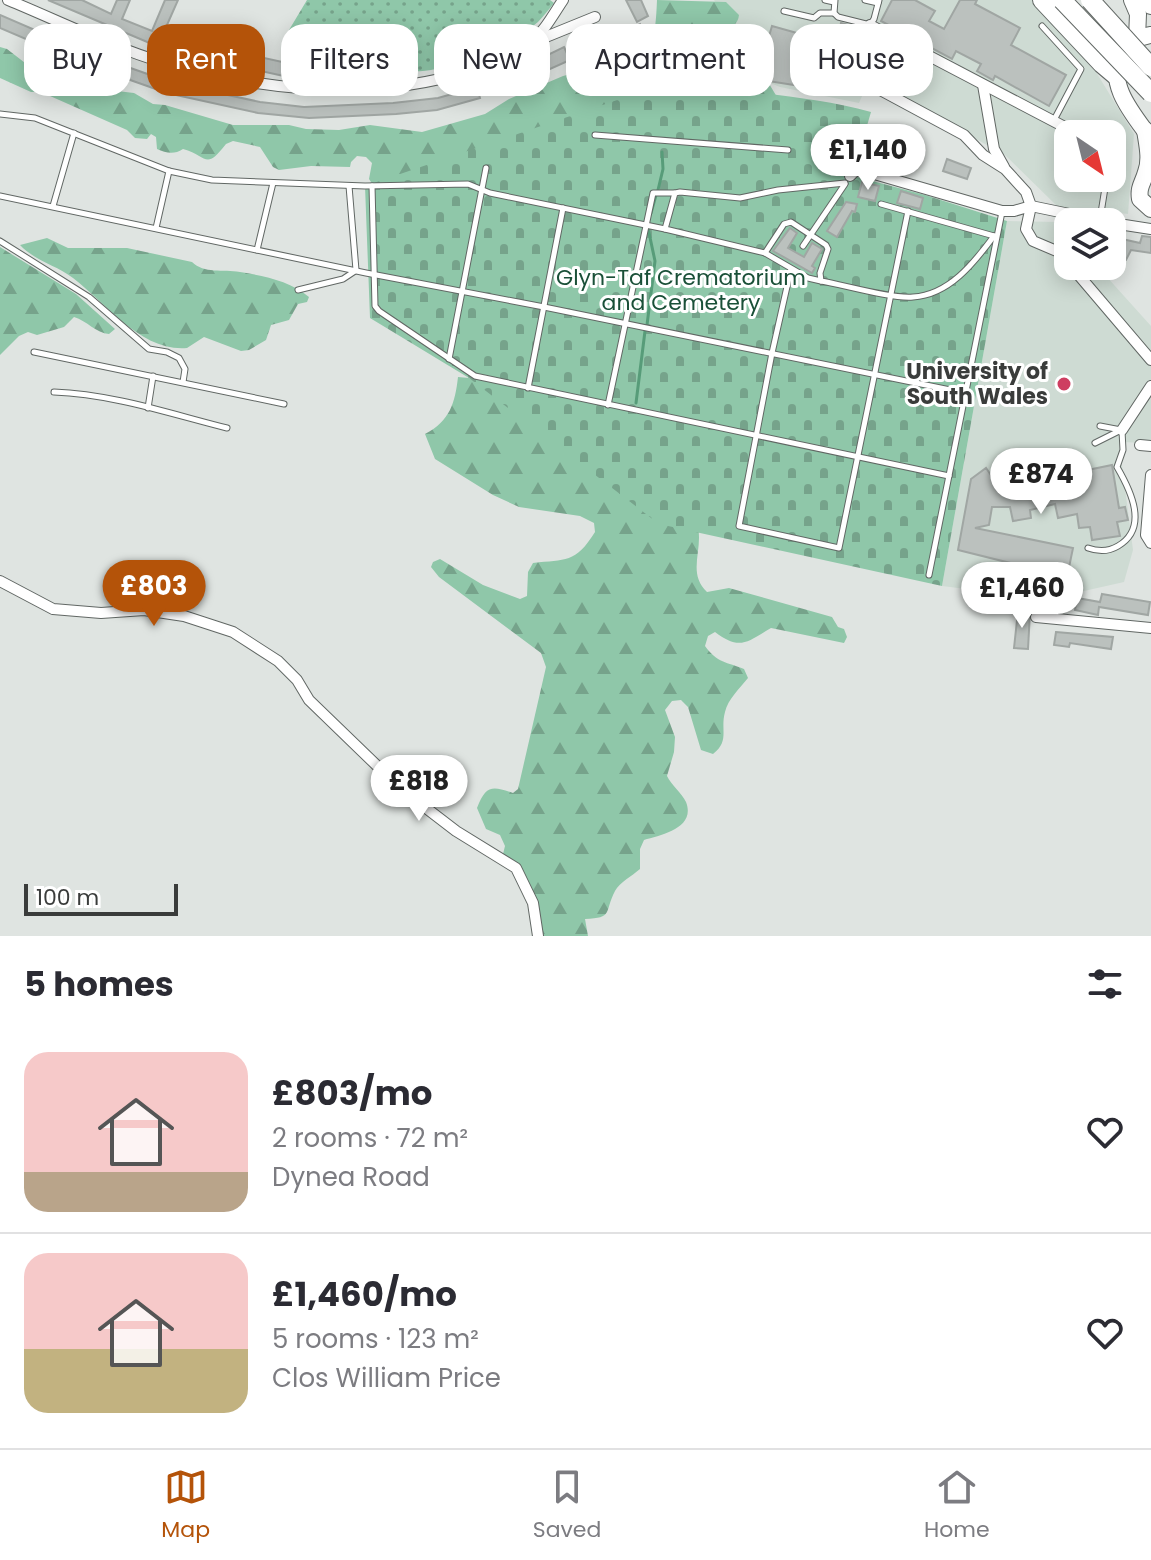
<!DOCTYPE html>
<meta charset="utf-8">
<style>
body{margin:0;font-family:Poppins,sans-serif;background:#f7f7f7;color:#2b2b33;height:100vh;display:flex;flex-direction:column;font-size:30px;white-space:nowrap}
*{box-sizing:border-box;margin:0}
p{font-size:26px;color:#7c7c81}
.icon{flex:none;width:44px;height:44px;fill:none;stroke:currentColor;stroke-width:2;stroke-linecap:round;stroke-linejoin:round}
.map{position:relative;height:936px;overflow:hidden}
.details{display:flex;flex-direction:column;background:#fff;flex:1}
.details>*{flex:none}
.hud{position:absolute;left:24px;top:24px;width:1104px;height:72px;display:flex;gap:16px}
.needle{width:52px;rotate:145deg}
.fabs{position:absolute;left:1054px;top:120px;display:grid;gap:16px}
.fabs a{display:grid;place-items:center;width:72px;height:72px;border-radius:16px;background:#fff;box-shadow:0 4px 20px #0003;font-size:40px}
.scale{position:absolute;left:24px;bottom:20px;width:154px;box-sizing:border-box;padding-left:8px;border:4px solid #3a3c3b;border-top:0;font-size:22px;line-height:28px;white-space:nowrap;color:#3a3c3b;-webkit-text-stroke:6px #fff;paint-order:stroke}
.price{position:absolute;translate:-50% -68px;padding:0 18px;border-radius:28px;background:#fff;color:#222;font-size:26px;line-height:52px;filter:drop-shadow(0 2px 4px #0008)}
.price::after{content:'';position:absolute;left:50%;top:48px;width:24px;height:18px;margin-left:-12px;background:inherit;clip-path:polygon(0 0,100% 0,50% 100%)}
.price.selected{background:#b45309;color:#fff}
ul{padding:0;list-style:none}
li{display:flex;align-items:center;gap:24px;height:200px;padding:0 24px}
li+li{border-top:2px solid #e1e1e2}
li span{display:grid;place-items:center;flex:none;width:224px;height:160px;border-radius:24px;color:#555}
li>.icon{margin-inline-start:auto}
span .icon{width:96px;height:96px;fill:#fffc;stroke-width:1}
li b{font-size:34px}
h2{display:flex;justify-content:space-between;align-items:center;height:96px;padding:0 24px;font-size:34px}
.tag{padding:0 28px;border-radius:24px;background:#fff;box-shadow:0 4px 20px #0003;font-size:28px;line-height:72px}
.tag.selected{background:#b45309;color:#fff}
.menu{display:flex;justify-content:space-around;align-items:center;height:112px;border-top:2px solid #e1e1e2;background:#fff;font-size:22px;color:#7c7c81}
.menu a{display:grid;justify-items:center;gap:4px}
.menu .selected{color:#b45309}
.map>svg:first-child{display:block}
.built{fill:#cedbd3;fill-rule:evenodd}
.grass{fill:url(#grass-dots)}
.forest{fill:url(#forest-firs)}
.cemetery{fill:url(#cemetery-stones)}
.lines{fill:none;stroke-linecap:round;stroke-linejoin:round}
.stream{stroke:#579c79;stroke-width:3}
.building{fill:#bbc1be;stroke:#a0a6a3;stroke-width:2}
.service-casing{stroke:#616764;stroke-width:7}
.minor-casing{stroke:#616764;stroke-width:12}
.primary-casing{stroke:#616764;stroke-width:18}
.trunk-casing{stroke:#616764;stroke-width:20}
.service{stroke:#fff;stroke-width:5}
.minor{stroke:#fff;stroke-width:10}
.primary{stroke:#fff;stroke-width:16}
.trunk{stroke:#fff;stroke-width:18}
.trunk-bridge-casing{stroke:#616764;stroke-width:20;stroke-linecap:butt}
.trunk-bridge{stroke:#fff;stroke-width:18}
.poi-dot{fill:#ce3e61;stroke:#fff;stroke-width:3}
.labels{text-anchor:middle;stroke-width:6;stroke-linejoin:round;paint-order:stroke}
.park-label{font-size:22px;fill:#1a5038;stroke:#fff}
.poi-label{font-size:22px;font-weight:bold;fill:#3a3c3b;stroke:#fff;text-anchor:end}
</style>
<div class="map">
<svg width="1151" height="936" viewBox="0 0 1151 936">
<defs>
<pattern id="grass-dots" width="8" height="8" patternUnits="userSpaceOnUse" patternTransform="scale(2)"><rect width="8" height="8" fill="#8fc7a9"/><path d="M2 2h.1M6 6h.1" fill="none" stroke="#76a38b" stroke-width="1.8" stroke-linecap="round"/></pattern>
<pattern id="forest-firs" width="22" height="20" patternUnits="userSpaceOnUse" patternTransform="scale(2)"><rect width="22" height="20" fill="#8fc7a9"/><path d="M5 1l3.5 6h-7zM16 11l3.5 6h-7z" fill="#76a38b"/></pattern>
<pattern id="cemetery-stones" width="16" height="16" patternUnits="userSpaceOnUse" patternTransform="scale(2)"><rect width="16" height="16" fill="#8fc7a9"/><path d="M2 7V4a2 2 0 0 1 4 0v3zM10 15v-3a2 2 0 0 1 4 0v3z" fill="#76a38b"/></pattern>
</defs>
<rect width="100%" height="100%" fill="#dfe4e1"/>
<g class="built">
<path d="M714 0H1035L1056 19 1096 72 1134 134 1128 214 1112 212 1093 216 1057 206 1005 155 869 80 859 103 780 87 768 82 702 71 699 67 705 53 699 42 702 36 733 27ZM1068 134H1112V178H1068Z"/>
<polygon points="1007,221 1058,222 1068,233 1068,266 1097,266 1151,326 1151,443 1119,442 1133,550 1124,582 1075,593 1021,596 942,586"/>
</g>
<path class="grass" d="M307 0H550L554 3C549 9 544 16 538 22 509 46 446 74 409 71L402 62 289 30Z"/>
<g class="forest">
<path d="M657 0 726 2 739 15C737 33 715 30 702 36L699 42 705 53 699 67 702 71 768 82 777 97 373 185 369 179 372 163 366 157 357 156 351 162 350 167 311 166 279 170 273 167 260 147 233 141 226 144C205 171 208 156 183 149 174 155 166 153 157 149L156 137 151 134 147 139 135 138 127 130 41 92H31L0 78V47L7 49 29 66 64 72 75 79 88 81 100 89 134 93 153 104 165 105 233 125H289L306 129 339 130 370 125 422 132 485 114 509 99 563 76 605 65 634 69C655 55 656 23 657 0Z"/>
<path d="M47 238 68 248H127L192 262C204 274 223 269 240 272 265 276 290 281 309 297L307 302 298 304 289 320 271 325 266 340 249 350 241 351 204 337 187 348C141 352 106 303 73 278 56 265 35 261 20 245Z"/>
<path d="M0 247 76 294 115 329 109 334C96 333 87 321 74 317L64 327 37 335 28 332 19 336 0 355Z"/>
<path d="M458 377 469 378 698 527C703 551 687 573 707 592L729 588 832 617 838 627 844 629 847 637 844 643 771 628C747 642 740 651 715 632L708 636 705 646C717 663 727 662 744 669L748 678C740 688 728 699 725 712 720 730 730 741 713 754L701 750 688 707 681 700 672 701 665 710 675 737 674 752 667 776C671 785 682 793 686 802 696 828 662 835 644 840L640 849V869C632 876 620 882 615 891 604 912 614 918 585 919L588 936H538L525 883 502 858 505 846 500 835 486 829 477 808C486 785 492 786 513 793L518 789 546 667 541 653 439 577 431 567 433 562 440 559 483 585 520 599 527 596 528 572 533 563C566 559 575 564 595 532L594 523 580 516 519 507 493 495 435 459 425 434C450 421 455 403 458 377Z"/>
</g>
<path class="cemetery" d="M667 83C735 92 805 94 871 112L857 160 846 162 843 170 846 174 925 195 1007 221 942 586 659 524 469 378 370 318 365 186Z"/>
<g class="lines">
<g class="stream">
<polyline points="658,190 663,169 662,152"/>
<polyline points="651,213 656,195"/>
<polyline points="647,325 655,261 648,228"/>
<polyline points="636,403 645,331"/>
</g>
</g>
<g class="building">
<polygon points="48,0 82,0 111,14 117,0 130,0 122,19 152,31 165,0 178,0 163,34 185,41 182,53 152,44"/>
<polygon points="626,0 641,0 648,16 637,22"/>
<polygon points="892,0 915,0 935,11 929,21 944,29 960,0 977,0 975,4 1020,28 1011,45 1066,75 1049,106 995,76 993,80 977,71 981,64 956,51 952,59 881,21"/>
<polygon points="0,15 88,53 173,83 260,102 304,107 393,103 438,98 477,87 480,98 437,110 396,114 309,118 258,113 167,93 82,63 0,28"/>
<polygon points="841,23 863,29 867,32 865,54 853,74 849,73 845,93 710,72 713,51 730,54 732,45 765,50 772,26 836,44"/>
<polygon points="640,24 645,36 593,61 590,57 574,65 568,52 590,41 593,47"/>
<polygon points="200,44 296,65 293,78 196,57"/>
<polygon points="564,47 570,60 499,92 494,81"/>
<polygon points="304,56 329,63 330,58 377,66 374,79 322,70 321,74 301,69"/>
<polygon points="947,159 971,168 967,179 943,171"/>
<polygon points="862,182 879,186 875,201 858,197"/>
<polygon points="901,191 923,198 920,209 897,203"/>
<polygon points="846,202 857,204 855,212 852,211 837,237 827,231"/>
<polygon points="790,228 797,233 788,248 804,257 812,243 822,249 812,266 815,268 812,273 773,251"/>
<polygon points="1142,236 1151,237 1151,253 1131,250 1126,260 1113,258 1113,237 1140,243"/>
<polygon points="1112,465 1119,508 1125,507 1128,520 1117,522 1120,536 1092,540 1090,527 1079,528 1077,514 1058,518 1055,504 1030,510 1031,518 1013,521 1010,507 992,507 989,525 975,528 1073,548 1067,577 958,550 971,479 986,468 999,487 1018,484 1020,494 1037,491 1034,481"/>
<polygon points="1102,594 1150,602 1148,615 1099,607 1098,615 1075,610 1077,598 1100,602"/>
<polygon points="1018,611 1030,612 1028,649 1014,648"/>
<polygon points="1056,632 1113,637 1111,649 1070,643 1069,647 1054,645"/>
</g>
<g class="lines">
<defs>
<g id="service">
<polyline points="825,0 834,2"/>
<polyline points="835,0 834,13 838,17 870,25 874,19 879,0"/>
<polyline points="865,0 878,3"/>
<polyline points="784,11 814,18 820,13 834,13"/>
<polyline points="1042,26 1081,69 1054,120"/>
<polyline points="0,114 35,118 169,171 212,180 365,186 468,184 490,193 665,229"/>
<polyline points="595,135 788,150"/>
<polyline points="349,186 356,270"/>
<polyline points="372,186 375,306 379,311 475,376 949,476"/>
<polyline points="0,196 366,273 544,307 965,393"/>
<polyline points="881,204 994,236"/>
<polyline points="53,206 74,133"/>
<path d="M1100 219 1105 188C1116 180 1118 172 1118 158"/>
<polyline points="156,228 169,171"/>
<polyline points="0,241 89,297 149,349 167,352 179,358 185,369 183,382"/>
<polyline points="803,246 845,184"/>
<polyline points="257,250 273,183"/>
<path d="M765 253 784 224 791 222 826 245 828 249 820 273 821 281C844 285 892 299 913 297 949 295 974 263 994 236"/>
<polyline points="791,269 772,353 739,526 839,548 908,211"/>
<polyline points="821,281 808,278 765,253 665,229 675,193 680,192 740,198 778,190 845,183"/>
<polyline points="298,290 343,279 355,271"/>
<polyline points="34,352 284,404"/>
<polyline points="449,359 486,168"/>
<polyline points="528,388 563,208"/>
<path d="M54 392C112 394 171 414 227 428"/>
<polyline points="608,405 653,193 674,193"/>
<polyline points="148,408 153,376"/>
<polyline points="1100,426 1121,430"/>
<polyline points="1095,443 1121,430"/>
<path d="M1088 548C1099 552 1108 552 1118 546 1149 528 1131 491 1117 467L1123 450 1122 431"/>
<polyline points="929,575 1002,212"/>
</g>
<g id="minor">
<path d="M8 0C59 21 111 47 165 63 264 91 370 102 470 71 489 65 514 57 530 43 544 32 553 15 563 0"/>
<polyline points="870,25 1078,134"/>
<polyline points="886,35 860,79 964,135 983,155 1005,169 1026,192 1031,206 1026,229 1033,241 1059,252 1068,262"/>
<polyline points="531,43 595,17"/>
<polyline points="983,85 994,149 1004,167"/>
<polyline points="1112,154 1118,157"/>
<polyline points="850,176 857,169 1002,211 1014,211 1031,206 1108,222"/>
<polyline points="1112,223 1151,229"/>
<polyline points="1071,266 1151,360"/>
<polyline points="1122,430 1151,386"/>
<polyline points="1140,445 1151,446"/>
<polyline points="1151,475 1146,535 1151,543"/>
<polyline points="0,581 53,609 101,613 144,610 184,616 233,632 278,661 297,680 309,700 400,788 456,831 516,868 533,903 538,936"/>
<polyline points="1036,617 1151,628"/>
</g>
<g id="primary">
<polyline points="1132,0 1138,14 1137,38"/>
<polyline points="1147,0 1151,6"/>
<path d="M1151 35C1138 37 1127 43 1121 55 1106 85 1134 115 1151 139"/>
<path d="M1145 130C1147 144 1151 159 1146 172 1143 183 1138 187 1140 199L1151 209"/>
</g>
<polyline id="trunk" points="1042,0 1102,64 1115,75"/>
</defs>
<use href="#service" class="service-casing"/>
<use href="#minor" class="minor-casing"/>
<use href="#primary" class="primary-casing"/>
<use href="#trunk" class="trunk-casing"/>
<use href="#service" class="service"/>
<use href="#minor" class="minor"/>
<use href="#primary" class="primary"/>
<use href="#trunk" class="trunk"/>
<defs>
<g id="trunk-bridge">
<polyline points="1062,0 1151,93"/>
<polyline points="1090,0 1151,67"/>
</g>
</defs>
<use href="#trunk-bridge" class="trunk-bridge-casing"/>
<use href="#trunk-bridge" class="trunk-bridge"/>
</g>
<circle class="poi-dot" cx="1064" cy="384" r="8"/>
<g class="labels">
<g class="park-label">
<text x="681" y="285">Glyn-Taf Crematorium<tspan x="681" dy="25">and Cemetery</tspan></text>
</g>
<g class="poi-label">
<text x="1048" y="379">University of<tspan x="1048" dy="25">South Wales</tspan></text>
</g>
</g>
</svg>
<div class="fabs">
<a><svg class="needle" viewBox="-14 -14 28 28"><path d="M0-13l5 13h-10z" fill="#e53935"/><path d="M0 13l5-13h-10z" fill="#7c7c81"/></svg></a>
<a><svg class="icon" aria-label="layers" viewBox="0 0 24 24"><path d="M12 4l9 5-9 5-9-5zM3 14l9 5 9-5"/></svg></a>
</div>
<div class="scale">100 m</div>
<b class="price" style="left:868px;top:192px">£1,140</b>
<b class="price" style="left:1041px;top:516px">£874</b>
<b class="price selected" style="left:154px;top:628px">£803</b>
<b class="price" style="left:1022px;top:630px">£1,460</b>
<b class="price" style="left:419px;top:823px">£818</b>
<div class="hud">
<a class="tag">Buy</a>
<a class="tag selected">Rent</a>
<a class="tag">Filters</a>
<a class="tag">New</a>
<a class="tag">Apartment</a>
<a class="tag">House</a>
</div>
</div>
<section class="details">
<h2>5 homes<svg class="icon" aria-label="filters" viewBox="0 0 24 24"><path d="M4 7h16M4 17h16"/><circle cx="9" cy="7" r="2"/><circle cx="15" cy="17" r="2"/></svg></h2>
<ul>
<li><span style="background:linear-gradient(#f6c9c9 75%,#b9a48a 0)"><svg class="icon" aria-label="home" viewBox="0 0 24 24"><path d="M3 11l9-7 9 7M6 9v11h12V9"/></svg></span><div><b>£803/mo</b><p>2 rooms · 72 m²</p><p>Dynea Road</p></div><svg class="icon" aria-label="heart" viewBox="0 0 24 24"><path d="M12 20l-8-8c-3-5 5-10 8-4 3-6 11-1 8 4z"/></svg></li>
<li><span style="background:linear-gradient(#f6c9c9 60%,#c2b280 0)"><svg class="icon" aria-label="home" viewBox="0 0 24 24"><path d="M3 11l9-7 9 7M6 9v11h12V9"/></svg></span><div><b>£1,460/mo</b><p>5 rooms · 123 m²</p><p>Clos William Price</p></div><svg class="icon" aria-label="heart" viewBox="0 0 24 24"><path d="M12 20l-8-8c-3-5 5-10 8-4 3-6 11-1 8 4z"/></svg></li>
</ul>
</section>
<nav class="menu">
<a class="selected"><svg class="icon" aria-label="map" viewBox="0 0 24 24"><path d="M3 6l6-2 6 2 6-2v14l-6 2-6-2-6 2zM9 4v14M15 6v14"/></svg>Map</a>
<a><svg class="icon" aria-label="saved" viewBox="0 0 24 24"><path d="M7 4h10v16l-5-4-5 4z"/></svg>Saved</a>
<a><svg class="icon" aria-label="home" viewBox="0 0 24 24"><path d="M3 11l9-7 9 7M6 9v11h12V9"/></svg>Home</a>
</nav>
